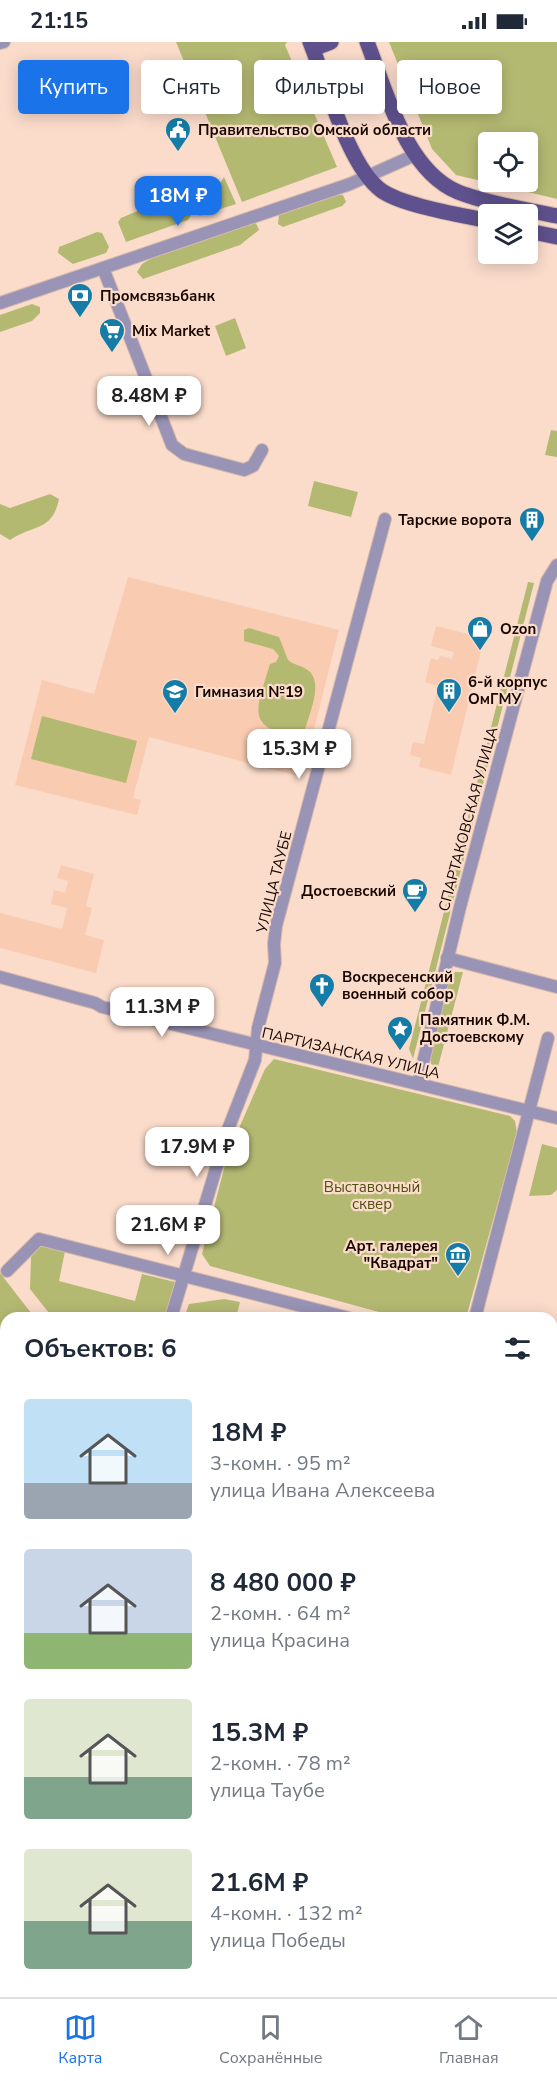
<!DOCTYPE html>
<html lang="ru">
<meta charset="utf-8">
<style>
body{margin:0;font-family:"Nunito Sans",sans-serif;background:#f2f2f3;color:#1f2937;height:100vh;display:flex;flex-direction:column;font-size:22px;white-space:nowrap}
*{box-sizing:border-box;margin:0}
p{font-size:20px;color:#747a83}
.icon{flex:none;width:33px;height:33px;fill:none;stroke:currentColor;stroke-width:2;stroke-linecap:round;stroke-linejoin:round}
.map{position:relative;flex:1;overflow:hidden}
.sheet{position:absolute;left:0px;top:1270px;width:558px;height:686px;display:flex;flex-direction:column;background:#fff;border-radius:18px 18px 0 0;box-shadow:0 3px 15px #0003}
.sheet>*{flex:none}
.hud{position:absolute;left:18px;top:18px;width:522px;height:54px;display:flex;gap:12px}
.controls{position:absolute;left:478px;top:90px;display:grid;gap:12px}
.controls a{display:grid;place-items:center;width:60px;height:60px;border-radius:6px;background:#fff;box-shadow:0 3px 15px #0003;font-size:30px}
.price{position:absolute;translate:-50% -51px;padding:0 14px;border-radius:12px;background:#fff;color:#222;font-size:20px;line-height:39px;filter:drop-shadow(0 2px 3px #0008)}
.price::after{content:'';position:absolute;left:50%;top:36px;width:18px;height:14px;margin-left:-9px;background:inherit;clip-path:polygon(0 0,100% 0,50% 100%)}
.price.on{background:#1a73e8;color:#fff}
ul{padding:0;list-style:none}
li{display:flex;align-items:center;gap:18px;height:150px;padding:0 24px}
li span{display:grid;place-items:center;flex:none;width:168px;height:120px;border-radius:6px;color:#555}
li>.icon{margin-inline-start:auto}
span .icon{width:72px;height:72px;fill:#fffc;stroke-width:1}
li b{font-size:26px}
h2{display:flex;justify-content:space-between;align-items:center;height:72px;padding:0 24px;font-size:26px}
.tag{padding:0 21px;border-radius:6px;background:#fff;box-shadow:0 3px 15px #0003;font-size:21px;line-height:54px}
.tag.on{background:#1a73e8;color:#fff}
.status{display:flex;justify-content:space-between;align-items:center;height:42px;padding:0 30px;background:#fff;direction:ltr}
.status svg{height:16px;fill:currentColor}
.dock{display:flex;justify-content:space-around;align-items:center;height:84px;border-top:2px solid #e0e1e3;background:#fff;font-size:16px;color:#747a83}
.dock a{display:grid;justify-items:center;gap:3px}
.dock .on{color:#1a73e8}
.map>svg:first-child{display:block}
.built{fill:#f9cbb0}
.green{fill:#b4b972;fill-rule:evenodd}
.water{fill:#2f94c1}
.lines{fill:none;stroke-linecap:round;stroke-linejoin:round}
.ferry{stroke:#20495d;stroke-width:1.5;stroke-dasharray:8 6;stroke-linecap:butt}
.minor-casing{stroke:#d7baab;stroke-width:14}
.major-casing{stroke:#d7baab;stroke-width:17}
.minor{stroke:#9994b6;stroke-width:12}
.major{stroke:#5e518d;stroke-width:15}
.labels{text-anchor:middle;stroke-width:4.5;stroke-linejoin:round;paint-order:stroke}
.poi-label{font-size:15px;font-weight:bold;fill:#180801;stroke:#fbdccb;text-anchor:start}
.street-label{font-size:15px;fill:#180801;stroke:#fbdccb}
.park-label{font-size:15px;fill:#4f5210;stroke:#fbdccb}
</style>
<div class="status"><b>21:15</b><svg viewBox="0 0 49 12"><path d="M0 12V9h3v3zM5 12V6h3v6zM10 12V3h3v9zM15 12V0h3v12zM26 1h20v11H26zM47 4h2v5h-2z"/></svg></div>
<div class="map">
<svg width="557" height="1955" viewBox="0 0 557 1955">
<rect width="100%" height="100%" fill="#fbdccb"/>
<g class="built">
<polygon points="128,535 339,588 302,735 149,695 133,756 141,758 137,773 15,743 42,638 94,652"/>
<polygon points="436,584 484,596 451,733 419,725 421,716 410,713 413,700 424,702 438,644 425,640 431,616 438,618 440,614 452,617 454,610 431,604"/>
<polygon points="61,823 94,832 86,864 92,866 85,893 104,898 96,931 0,906 0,871 62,887 67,866 51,862 54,848 65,851 68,839 57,836"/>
</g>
<g class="green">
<polygon points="176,0 287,0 285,3 337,125 242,160"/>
<path d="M389 0H557V157L456 133 432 107ZM489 100H528V140H489Z"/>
<polygon points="224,135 236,162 199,174"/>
<polygon points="215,136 188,178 126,200 118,180 121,176"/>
<polygon points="335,153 343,153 346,160 342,164 283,185 278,182 279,172"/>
<polygon points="255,179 259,188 240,203 143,237 137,230 142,222 152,216"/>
<polygon points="97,190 102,191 109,205 106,211 73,222 58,211 59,205"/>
<polygon points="32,262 40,265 40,271 32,279 0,290 0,273"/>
<polygon points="235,276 246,306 226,314 215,284"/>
<polygon points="551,388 557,389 557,415 545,413"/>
<polygon points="314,439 358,450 351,475 308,464"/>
<path d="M50 452 59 457C52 490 34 482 10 498L0 492V462L10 466Z"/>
<polygon points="528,540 534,541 413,1017 409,1007"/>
<path d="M249 586 279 595 288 618C294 623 300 623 306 627 326 638 308 674 304 691L300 695C243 687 257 666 270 622L276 620 279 614 273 607 244 599V588Z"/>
<polygon points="42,674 137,699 126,741 31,717"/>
<polygon points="455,930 463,930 438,1025 431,1022 431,1012 448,938"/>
<polygon points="274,1017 510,1074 515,1079 517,1091 466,1276 401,1276 210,1224 202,1212 228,1111 265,1027"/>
<polygon points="542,1102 557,1106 557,1148 551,1153 529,1154"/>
<polygon points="41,1202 65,1209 59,1239 135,1259 142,1232 175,1240 165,1276 53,1276 30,1247 31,1215"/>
<polygon points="0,1231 35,1276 6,1276 6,1425 0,1417"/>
<polygon points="224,1257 240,1260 236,1276 184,1276 189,1262"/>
<polygon points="552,1639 557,1639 557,1681 552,1680"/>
</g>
<g class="water">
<polygon points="0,1424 6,1432 6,1950 505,1950 507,1955 0,1955"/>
<polygon points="552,1684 557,1684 557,1811 552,1810"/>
</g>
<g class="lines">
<g class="ferry">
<polyline points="552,1761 557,1761"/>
<polyline points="334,1955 335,1950"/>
</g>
<defs>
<g id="minor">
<polyline points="0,1 4,0"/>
<polyline points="103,226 172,403 184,412 244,428 253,424 262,408"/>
<polyline points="0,261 350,142 415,113"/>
<polyline points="447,916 557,945"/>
<polyline points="0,935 95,961 102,965 557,1076"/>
<polyline points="418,1042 460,865 547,539 557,523"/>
<polyline points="7,1229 39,1197 349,1276"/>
<polyline points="171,1276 227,1090 255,1018 258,986 275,921 274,902 276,884 385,477"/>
<polyline points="475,1276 548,996"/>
<polyline points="552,1327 557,1328"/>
</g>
<g id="major">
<path d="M310 0C326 39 348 125 382 149 404 164 462 173 489 179"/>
<path d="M367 0C386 48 405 128 458 150 489 162 525 167 557 174"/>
<polyline points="313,7 331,0"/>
<polyline points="528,189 557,195"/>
</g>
</defs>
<use href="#minor" class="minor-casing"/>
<use href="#major" class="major-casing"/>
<use href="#minor" class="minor"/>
<use href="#major" class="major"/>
</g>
<defs>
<symbol id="civic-pin" viewBox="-11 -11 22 30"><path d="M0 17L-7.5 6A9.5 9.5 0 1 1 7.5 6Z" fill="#147ca6" stroke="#fbdccb"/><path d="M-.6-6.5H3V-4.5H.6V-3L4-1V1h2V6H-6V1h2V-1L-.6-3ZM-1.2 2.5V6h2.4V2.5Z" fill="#fff"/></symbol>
<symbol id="bank-pin" viewBox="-11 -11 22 30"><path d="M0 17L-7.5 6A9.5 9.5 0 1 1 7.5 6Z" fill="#147ca6" stroke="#fbdccb"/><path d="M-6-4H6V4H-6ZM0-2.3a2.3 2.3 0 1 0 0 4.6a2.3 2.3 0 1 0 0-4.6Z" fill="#fff"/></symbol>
<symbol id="supermarket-pin" viewBox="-11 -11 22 30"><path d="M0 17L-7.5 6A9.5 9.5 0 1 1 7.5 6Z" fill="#147ca6" stroke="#fbdccb"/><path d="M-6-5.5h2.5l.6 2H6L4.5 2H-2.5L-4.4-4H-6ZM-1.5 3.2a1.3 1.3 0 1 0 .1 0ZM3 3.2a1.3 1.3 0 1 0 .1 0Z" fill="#fff"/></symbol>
<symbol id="building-pin" viewBox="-11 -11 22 30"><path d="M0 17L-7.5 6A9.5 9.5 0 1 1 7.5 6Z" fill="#147ca6" stroke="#fbdccb"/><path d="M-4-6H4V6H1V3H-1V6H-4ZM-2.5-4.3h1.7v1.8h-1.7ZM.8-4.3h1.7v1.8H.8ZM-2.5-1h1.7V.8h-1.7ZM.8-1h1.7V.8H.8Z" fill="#fff"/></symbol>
<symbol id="shop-pin" viewBox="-11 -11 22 30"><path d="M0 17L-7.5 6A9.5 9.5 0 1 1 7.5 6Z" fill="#147ca6" stroke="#fbdccb"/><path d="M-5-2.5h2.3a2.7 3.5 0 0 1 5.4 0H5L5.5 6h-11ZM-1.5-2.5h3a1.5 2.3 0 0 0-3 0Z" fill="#fff"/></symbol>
<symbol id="school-pin" viewBox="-11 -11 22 30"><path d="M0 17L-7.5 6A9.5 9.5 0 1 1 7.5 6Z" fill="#147ca6" stroke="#fbdccb"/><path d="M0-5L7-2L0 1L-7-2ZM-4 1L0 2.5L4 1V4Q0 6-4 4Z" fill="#fff"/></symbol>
<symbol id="cafe-pin" viewBox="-11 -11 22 30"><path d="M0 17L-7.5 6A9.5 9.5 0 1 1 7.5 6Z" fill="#147ca6" stroke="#fbdccb"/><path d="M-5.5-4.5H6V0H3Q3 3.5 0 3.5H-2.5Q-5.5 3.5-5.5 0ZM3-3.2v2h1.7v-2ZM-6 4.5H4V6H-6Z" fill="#fff"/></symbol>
<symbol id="church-pin" viewBox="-11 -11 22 30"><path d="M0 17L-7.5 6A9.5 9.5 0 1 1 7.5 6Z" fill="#147ca6" stroke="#fbdccb"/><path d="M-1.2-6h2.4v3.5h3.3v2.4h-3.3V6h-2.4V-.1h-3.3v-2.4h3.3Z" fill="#fff"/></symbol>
<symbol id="sight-pin" viewBox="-11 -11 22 30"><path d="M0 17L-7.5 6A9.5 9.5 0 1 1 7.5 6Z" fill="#147ca6" stroke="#fbdccb"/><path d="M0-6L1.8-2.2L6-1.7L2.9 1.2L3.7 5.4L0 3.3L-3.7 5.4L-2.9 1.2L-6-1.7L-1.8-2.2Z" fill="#fff"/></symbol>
<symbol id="museum-pin" viewBox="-11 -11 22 30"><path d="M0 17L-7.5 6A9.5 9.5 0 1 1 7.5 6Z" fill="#147ca6" stroke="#fbdccb"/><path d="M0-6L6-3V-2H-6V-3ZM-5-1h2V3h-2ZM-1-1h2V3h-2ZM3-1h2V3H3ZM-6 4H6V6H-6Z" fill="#fff"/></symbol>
</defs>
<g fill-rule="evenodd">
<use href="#civic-pin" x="163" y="73" width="30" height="40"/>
<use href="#bank-pin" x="65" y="239" width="30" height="40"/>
<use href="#supermarket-pin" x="97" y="274" width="30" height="40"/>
<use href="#building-pin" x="517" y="463" width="30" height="40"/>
<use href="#shop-pin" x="465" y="572" width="30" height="40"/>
<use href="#building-pin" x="434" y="634" width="30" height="40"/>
<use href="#school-pin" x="160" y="635" width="30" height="40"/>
<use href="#cafe-pin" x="400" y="834" width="30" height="40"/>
<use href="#church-pin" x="307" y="929" width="30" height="40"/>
<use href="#sight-pin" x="385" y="972" width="30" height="40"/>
<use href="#museum-pin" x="443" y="1198" width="30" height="40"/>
</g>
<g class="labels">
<g class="poi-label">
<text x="198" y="93">Правительство Омской области</text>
<text x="100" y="259">Промсвязьбанк</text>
<text x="132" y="294">Mix Market</text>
<text x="512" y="483" text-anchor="end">Тарские ворота</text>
<text x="500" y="592">Ozon</text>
<text x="468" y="645">6-й корпус<tspan x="468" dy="17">ОмГМУ</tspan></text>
<text x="195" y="655">Гимназия №19</text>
<text x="396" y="854" text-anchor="end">Достоевский</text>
<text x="342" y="940">Воскресенский<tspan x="342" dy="17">военный собор</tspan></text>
<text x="420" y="983">Памятник Ф.М.<tspan x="420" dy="17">Достоевскому</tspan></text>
<text x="438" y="1209" text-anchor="end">Арт. галерея<tspan x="438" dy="17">"Квадрат"</tspan></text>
</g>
<g class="street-label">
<text transform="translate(468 777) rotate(-75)" y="5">СПАРТАКОВСКАЯ УЛИЦА</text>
<text transform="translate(274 840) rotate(-76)" y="5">УЛИЦА ТАУБЕ</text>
<text transform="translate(351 1011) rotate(13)" y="5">ПАРТИЗАНСКАЯ УЛИЦА</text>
</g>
<g class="park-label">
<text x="372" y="1150">Выставочный<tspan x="372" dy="17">сквер</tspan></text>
</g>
</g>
</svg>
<div class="controls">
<a><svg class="icon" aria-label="locate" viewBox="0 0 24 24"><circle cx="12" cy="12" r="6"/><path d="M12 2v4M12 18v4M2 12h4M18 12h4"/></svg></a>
<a><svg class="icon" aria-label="layers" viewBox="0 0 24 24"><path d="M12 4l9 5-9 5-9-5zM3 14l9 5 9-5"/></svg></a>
</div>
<b class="price on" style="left:178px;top:185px">18M ₽</b>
<b class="price" style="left:149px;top:385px">8.48M ₽</b>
<b class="price" style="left:299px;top:738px">15.3M ₽</b>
<b class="price" style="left:162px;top:996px">11.3M ₽</b>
<b class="price" style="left:197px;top:1136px">17.9M ₽</b>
<b class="price" style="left:168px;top:1214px">21.6M ₽</b>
<div class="hud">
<a class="tag on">Купить</a>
<a class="tag">Снять</a>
<a class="tag">Фильтры</a>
<a class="tag">Новое</a>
</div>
<section class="sheet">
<h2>Объектов: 6<svg class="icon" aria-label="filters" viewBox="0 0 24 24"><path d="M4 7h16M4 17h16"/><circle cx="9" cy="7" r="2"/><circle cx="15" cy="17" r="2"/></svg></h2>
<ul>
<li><span style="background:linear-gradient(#bfe0f5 70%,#9aa5b1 0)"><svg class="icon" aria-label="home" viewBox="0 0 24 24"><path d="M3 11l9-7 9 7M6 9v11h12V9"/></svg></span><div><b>18M ₽</b><p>3-комн. · 95 m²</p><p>улица Ивана Алексеева</p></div></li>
<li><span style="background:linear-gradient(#c9d6e8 70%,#8fb573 0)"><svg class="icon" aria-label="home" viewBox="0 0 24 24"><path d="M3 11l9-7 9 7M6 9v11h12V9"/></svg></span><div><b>8 480 000 ₽</b><p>2-комн. · 64 m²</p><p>улица Красина</p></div></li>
<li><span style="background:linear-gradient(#dfe7d0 65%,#7fa58c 0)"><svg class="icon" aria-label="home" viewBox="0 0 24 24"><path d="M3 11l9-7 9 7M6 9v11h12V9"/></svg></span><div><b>15.3M ₽</b><p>2-комн. · 78 m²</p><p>улица Таубе</p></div></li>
<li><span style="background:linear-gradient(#dfe7d0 60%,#7fa58c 0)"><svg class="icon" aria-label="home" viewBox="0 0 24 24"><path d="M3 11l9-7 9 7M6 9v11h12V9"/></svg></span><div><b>21.6M ₽</b><p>4-комн. · 132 m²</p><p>улица Победы</p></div></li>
</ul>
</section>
</div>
<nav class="dock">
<a class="on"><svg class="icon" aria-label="map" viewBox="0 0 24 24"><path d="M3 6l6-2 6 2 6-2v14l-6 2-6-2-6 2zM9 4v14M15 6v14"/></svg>Карта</a>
<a><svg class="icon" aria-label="saved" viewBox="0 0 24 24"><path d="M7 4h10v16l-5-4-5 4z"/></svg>Сохранённые</a>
<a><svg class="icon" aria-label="home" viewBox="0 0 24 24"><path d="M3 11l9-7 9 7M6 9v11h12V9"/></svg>Главная</a>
</nav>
